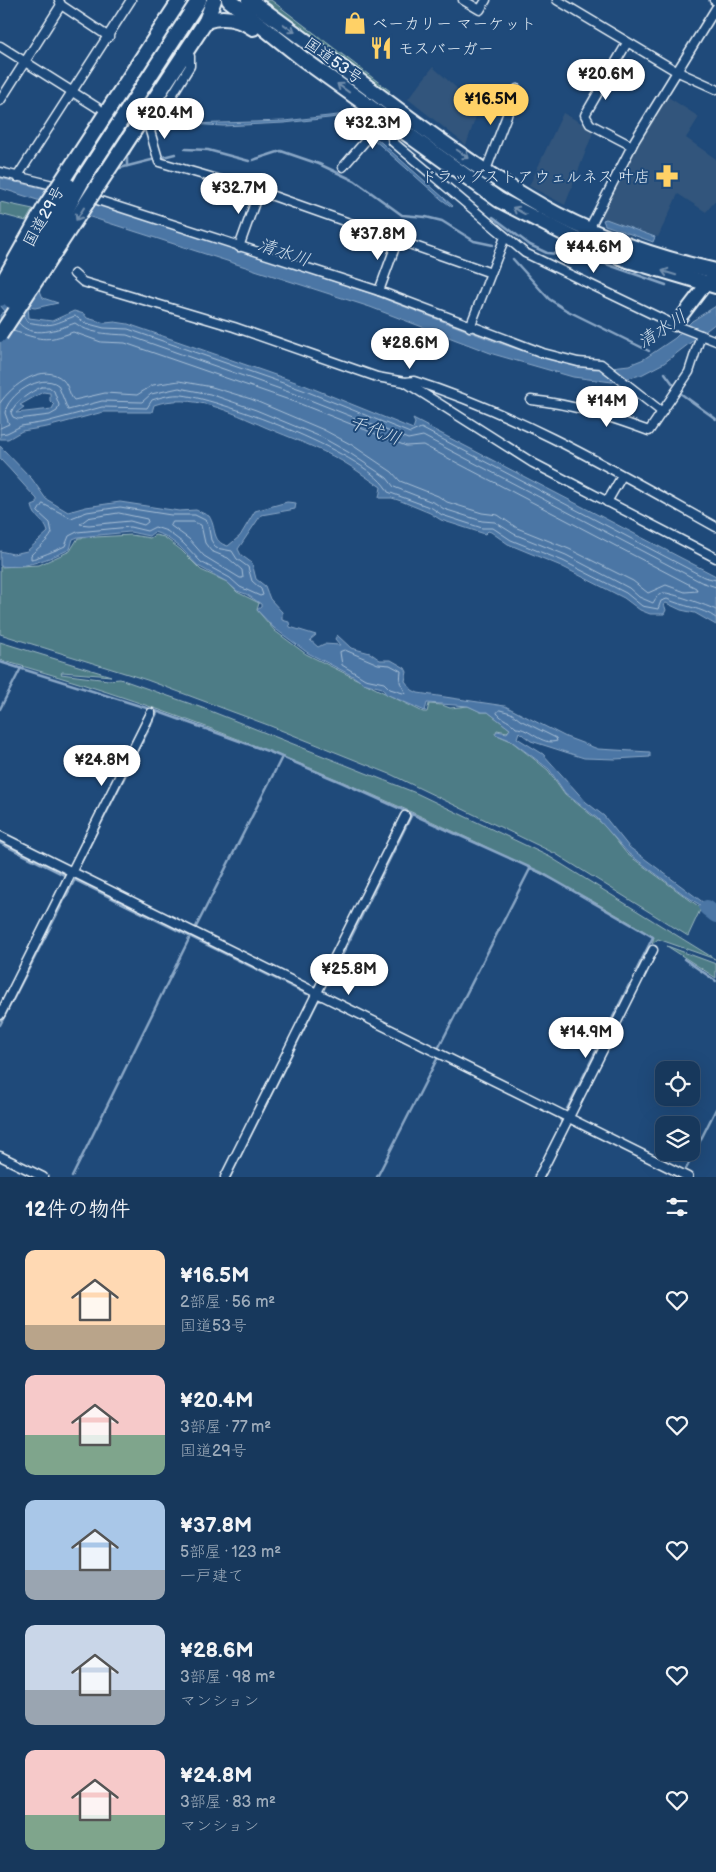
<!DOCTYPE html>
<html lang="ja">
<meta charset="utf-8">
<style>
body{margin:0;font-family:"Balsamiq Sans","Klee One",sans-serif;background:#203f62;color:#f1f3f6;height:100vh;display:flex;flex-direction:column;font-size:19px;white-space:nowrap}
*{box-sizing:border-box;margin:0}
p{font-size:16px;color:#9eacbb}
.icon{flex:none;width:28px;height:28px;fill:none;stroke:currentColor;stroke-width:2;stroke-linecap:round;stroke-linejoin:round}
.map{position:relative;height:1177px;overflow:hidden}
.drawer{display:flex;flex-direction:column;background:#17385c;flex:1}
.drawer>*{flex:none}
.buttons{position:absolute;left:655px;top:1061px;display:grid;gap:10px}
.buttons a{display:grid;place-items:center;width:45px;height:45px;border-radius:10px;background:#17385c;box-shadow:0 5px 20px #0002,0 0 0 1px #365272;font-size:25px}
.price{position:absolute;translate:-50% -42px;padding:0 11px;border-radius:18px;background:#fff;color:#222;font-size:16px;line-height:32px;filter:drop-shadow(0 1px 2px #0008)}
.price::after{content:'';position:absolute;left:50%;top:30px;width:15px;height:11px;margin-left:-8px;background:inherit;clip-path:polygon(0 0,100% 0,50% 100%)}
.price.active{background:#ffd166;color:#111}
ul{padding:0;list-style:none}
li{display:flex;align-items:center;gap:15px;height:125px;padding:0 25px}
li span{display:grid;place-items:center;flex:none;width:140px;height:100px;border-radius:10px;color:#555}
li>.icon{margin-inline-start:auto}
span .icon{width:60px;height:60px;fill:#fffc;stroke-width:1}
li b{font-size:21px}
h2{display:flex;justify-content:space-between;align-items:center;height:60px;padding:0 25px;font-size:21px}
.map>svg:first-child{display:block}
.built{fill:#32557b}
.green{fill:#4d7c86;stroke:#9ab6bf}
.water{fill:#4b76a5;stroke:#8aa7c6;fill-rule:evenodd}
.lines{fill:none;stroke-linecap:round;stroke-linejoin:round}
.shore{stroke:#a9c0d7;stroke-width:1}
.stream{stroke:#8aa7c6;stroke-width:2.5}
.river{stroke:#4b76a5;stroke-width:16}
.street-casing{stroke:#e8f1f8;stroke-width:11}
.secondary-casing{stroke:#e8f1f8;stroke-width:15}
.highway-casing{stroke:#e8f1f8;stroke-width:18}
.street{stroke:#1f4a7a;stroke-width:8}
.secondary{stroke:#1f4a7a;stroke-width:11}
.highway{stroke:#1f4a7a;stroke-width:14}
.highway-bridge-casing{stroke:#e8f1f8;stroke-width:18;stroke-linecap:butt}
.highway-bridge{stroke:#1f4a7a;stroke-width:14}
.oneway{stroke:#6f8dac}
.labels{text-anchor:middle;stroke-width:4;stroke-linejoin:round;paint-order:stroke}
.poi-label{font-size:16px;fill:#e8f1f8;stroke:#1f4a7a;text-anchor:start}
.street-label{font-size:16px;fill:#e8f1f8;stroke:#1f4a7a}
.water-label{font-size:18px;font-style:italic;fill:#d0dfec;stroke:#1f4a7a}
</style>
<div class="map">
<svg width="716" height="1177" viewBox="0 0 716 1177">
<rect width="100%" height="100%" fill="#1f4a7a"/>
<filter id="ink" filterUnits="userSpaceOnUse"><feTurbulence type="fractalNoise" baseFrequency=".02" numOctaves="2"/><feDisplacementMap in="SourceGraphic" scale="10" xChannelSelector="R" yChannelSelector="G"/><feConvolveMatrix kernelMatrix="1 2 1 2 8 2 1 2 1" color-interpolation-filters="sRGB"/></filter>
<g filter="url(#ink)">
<g class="built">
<polygon points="433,67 479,108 466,145 408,99"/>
<polygon points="665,95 699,117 686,138 716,159 716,200 706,212 678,194 658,237 597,216"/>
<polygon points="563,113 594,130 565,205 529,186"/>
</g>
<g class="green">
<polygon points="264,0 271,0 390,91 386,95"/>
<polygon points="0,202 33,209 26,221 0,214"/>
<polygon points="131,535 150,538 155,535 164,537 181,550 201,570 227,582 237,592 259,603 257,610 275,631 306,654 423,712 427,712 429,704 442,705 450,708 468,706 481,712 488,712 510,729 507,732 497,730 495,734 511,741 548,770 565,794 604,825 627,854 701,908 688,936 556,854 390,774 268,725 147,680 0,634 0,567 39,565 70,551 78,538"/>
<path d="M0 642 111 676 62 672 61 674 108 680 120 679 208 710 416 793 550 857 715 959 658 939 652 944 654 937C578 890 499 852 418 815 283 754 144 699 0 660Z"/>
<polygon points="667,946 716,964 716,978"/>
</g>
<g class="water">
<polygon points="347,114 347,116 284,123 223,126 190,124 284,121"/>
<polygon points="374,136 453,206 452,207 441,199 372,138"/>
<polygon points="0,178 74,196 369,293 499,343 542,357 594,369 629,365 644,359 675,338 692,321 716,306 716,323 664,363 641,375 612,382 573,377 493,354 370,307 0,188"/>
<polygon points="606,219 655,237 653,242 605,225 603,220"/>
<path d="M0 281 39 288 43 298 58 303 35 308 28 307 29 318 52 321 74 311 84 314 87 318 105 323 115 322 128 324 304 385 413 429 415 423 413 419 716 576V625L695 613 681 610 666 603 664 604 666 610 664 614H650L640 610 624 598 561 566 508 544 491 532 488 531 485 534 441 520 430 513 401 501 392 498H379L381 487C368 479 356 469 342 461 317 447 291 438 265 427 231 412 191 392 154 405L152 412H103L47 427 22 431 8 439H0V315L5 311 0 305ZM43 392 50 393V401L54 405 52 409 16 413 24 407 20 405Z"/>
<path d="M0 446 32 479 46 499 68 512 86 507 120 502 179 511 196 510 209 516C217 528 211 542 228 546L240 536 255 511 287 502 296 503 295 509 290 510 261 515 238 549 241 555 252 563 256 579 265 586 270 599 282 612V620L289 622 290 627 316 635 310 640 318 647 324 644 340 645 335 639 337 635 351 648 370 653 380 660H391L405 668 407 672 405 681 412 690 418 693 505 706 566 737 598 749 650 752V757L615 759 584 758 531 741 519 732 517 738 543 754 586 802 604 816 629 847 708 906V910L686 896 629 854 597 818 565 793 549 769 510 740 495 734 497 731 507 733 510 729 488 712H481L468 706 427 703 425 711 386 694 382 688 363 683 353 676 308 653 274 628 257 610 261 607V604L246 594 237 591 227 582 198 566 180 547 165 536 154 532 149 536 130 532 78 537 73 539 70 549C49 559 24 569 0 566V551L13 554 27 551 48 532C45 520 35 520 32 506L37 504V499C24 486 13 472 0 459Z"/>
</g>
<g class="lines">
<g class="shore">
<path d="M23 315 27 322C54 327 51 325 75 316L85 323 104 328 128 329 303 390 410 433 421 428 704 577 716 580"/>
<path d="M18 322C31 340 59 329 75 323 89 334 109 334 127 335L300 396 408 439 423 436 701 582 716 587"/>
<path d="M41 387H49L54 391 59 405 57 411 50 415 18 419 13 417 11 413C14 402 31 392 41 387Z"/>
<path d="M0 403C11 386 44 361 63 380 69 386 69 395 74 400L105 393 137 395 153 385 179 381 212 387 251 399 324 430 352 445 392 472 400 481 438 496 447 502 482 513 498 515 517 528 569 549 633 581 648 593 666 585 685 592 697 591 696 588 423 445 406 446 298 403 125 343 101 342 73 332C45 343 40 339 13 331"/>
<path d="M0 428 9 424 5 413C7 395 41 372 58 385L68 410 102 401 142 402 151 394 179 388 210 394 256 410 321 437 348 452 387 478 394 487 435 503 444 509 482 521 495 522 514 534 566 555 629 588 639 597 653 603C656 598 658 594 664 593 669 592 709 606 716 610"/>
<path d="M0 434 7 433 21 426 46 422 102 407 147 408 152 400C161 397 172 394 182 395 223 400 373 456 388 492L432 508 442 515 482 528H493L511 540 563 561 626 593 642 606 658 609 661 601 667 599C683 607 701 607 716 618"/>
<path d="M43 504 71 518 87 512 120 507 171 515H195L205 520 208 524 211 540 216 548 232 551 237 559 248 567 252 581 261 589 263 595 260 596 240 587 230 578 201 562 183 543 167 531 155 527 147 531 130 527 77 532 69 536 65 546C59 549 35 559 31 559V555C38 547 47 543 52 533L50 523 38 512Z"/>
<polygon points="119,513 147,519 148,522 144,525 130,521 89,525 80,524 88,518"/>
<polygon points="173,522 194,522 201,525 205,543 211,551 228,558 242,570 243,578 240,578 204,556 189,539 171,526"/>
<polygon points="345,650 378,664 390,665 401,671 400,682 406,694 390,689 384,683 365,679 342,665 340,652"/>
<path d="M500 710 511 713 520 720 556 738 557 741C541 746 530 728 516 728 511 721 502 720 497 713Z"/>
</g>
<g class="stream">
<polyline points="185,149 208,150 249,161"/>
<polyline points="253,160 281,151 319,164 355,181 402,215 426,217 442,221 474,241 493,245"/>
<polyline points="127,166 127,157 132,148 176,79"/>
<polyline points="116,169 175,154"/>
<polyline points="493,217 530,245 547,253 586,257 666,285"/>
<polyline points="513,259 549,299 566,310 649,351"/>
<polyline points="665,373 673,384"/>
<polyline points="680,393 716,419"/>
<polyline points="0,662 156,711 270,752 341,782 542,873 653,937 636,971"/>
<polyline points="0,709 21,668"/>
<polyline points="0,843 64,875"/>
<polyline points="79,867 157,713"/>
<polyline points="75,880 307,994"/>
<polyline points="196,927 281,759"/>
<polyline points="684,959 716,981"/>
<polyline points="328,984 412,814"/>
<polyline points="0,1025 74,881"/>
<polyline points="439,1047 530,869"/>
<polyline points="468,1072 559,1117 562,1123"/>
<polyline points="567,1109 629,985"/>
<polyline points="684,1173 716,1109"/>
<polyline points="72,1177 189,939"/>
<polyline points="230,1177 318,1001 322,1000 413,1045"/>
<polyline points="377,1177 438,1057"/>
</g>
<polyline class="river" points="707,908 716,915"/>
<defs>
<g id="street">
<polyline points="59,0 61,5 109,37"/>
<polyline points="463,0 480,10 486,0"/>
<polyline points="557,0 676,71 716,89"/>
<polyline points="714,0 716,1"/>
<polyline points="627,43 585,115 590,124 632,146"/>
<polyline points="0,46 98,108"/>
<polyline points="184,52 190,56 190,66 150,131 159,162 259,191 491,273"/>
<polyline points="0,101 61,5"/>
<polyline points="392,124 390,131 393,142 525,253 675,325 716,341"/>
<polyline points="343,167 385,118"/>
<polyline points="486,170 517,89"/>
<polyline points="0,172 61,187"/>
<polyline points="17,177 131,0"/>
<polyline points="88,197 379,291 543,353 578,362 601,364 662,412"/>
<polyline points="589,229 635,140 716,8"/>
<polyline points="239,247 259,191"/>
<path d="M74 274 83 282 234 327 377 377 405 382 414 381C521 415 619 473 716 527"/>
<polyline points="379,291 398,239"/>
<polyline points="470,327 505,237"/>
<polyline points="405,382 533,463 716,558"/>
<path d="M531 400C573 404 610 417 649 431L689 372 701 335"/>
<polyline points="607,502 622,476"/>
<polyline points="0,836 688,1177"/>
<polyline points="0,1015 151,713"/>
<polyline points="0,1156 43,1177"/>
<polyline points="225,1177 405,816"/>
<polyline points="539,1177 653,950"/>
</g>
<polyline id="secondary" points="675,325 716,271"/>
<g id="highway">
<polyline points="229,0 303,59 499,200 575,239 628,260 716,286"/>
<path d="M249 0C350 70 449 156 556 214 606 240 661 259 716 271"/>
<path d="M206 21C223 15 238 18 253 28"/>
<polyline points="105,115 180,0"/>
<polyline points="116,158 206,21 214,0"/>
<polyline points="83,179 199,0"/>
</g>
</defs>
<use href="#street" class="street-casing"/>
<use href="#secondary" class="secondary-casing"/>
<use href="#highway" class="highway-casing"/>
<use href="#street" class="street"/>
<use href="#secondary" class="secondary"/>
<use href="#highway" class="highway"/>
<defs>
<g id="highway-bridge">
<polyline points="44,230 69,186"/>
<polyline points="0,287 45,207 105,115"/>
<polyline points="0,299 51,223"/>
<polyline points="11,301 44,251 83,179"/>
<polyline points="0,335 116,158"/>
</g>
</defs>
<use href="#highway-bridge" class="highway-bridge-casing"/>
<use href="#highway-bridge" class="highway-bridge"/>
</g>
<defs><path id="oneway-shaft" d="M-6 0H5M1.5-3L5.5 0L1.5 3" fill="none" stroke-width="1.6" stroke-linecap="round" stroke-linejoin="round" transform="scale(1.25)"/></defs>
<g class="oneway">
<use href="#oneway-shaft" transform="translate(289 28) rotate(35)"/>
<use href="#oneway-shaft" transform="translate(343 88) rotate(-144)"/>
<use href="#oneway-shaft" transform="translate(463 154) rotate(35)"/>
<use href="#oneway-shaft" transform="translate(519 211) rotate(-151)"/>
<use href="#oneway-shaft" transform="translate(80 214) rotate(122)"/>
<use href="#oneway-shaft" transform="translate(669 273) rotate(-163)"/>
</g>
</g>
<defs>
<symbol id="shop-bare" viewBox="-9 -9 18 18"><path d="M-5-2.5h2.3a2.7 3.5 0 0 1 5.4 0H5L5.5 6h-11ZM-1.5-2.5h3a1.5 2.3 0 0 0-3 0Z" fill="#ffd166" stroke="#1f4a7a" stroke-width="2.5" paint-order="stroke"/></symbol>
<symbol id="restaurant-bare" viewBox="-9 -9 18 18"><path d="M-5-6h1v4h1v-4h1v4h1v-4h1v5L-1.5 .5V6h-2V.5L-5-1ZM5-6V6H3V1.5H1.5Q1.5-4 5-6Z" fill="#ffd166" stroke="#1f4a7a" stroke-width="2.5" paint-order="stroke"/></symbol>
<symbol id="pharmacy-bare" viewBox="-9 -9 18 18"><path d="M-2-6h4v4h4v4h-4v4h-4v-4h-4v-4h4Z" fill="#ffd166" stroke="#1f4a7a" stroke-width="2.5" paint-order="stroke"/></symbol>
</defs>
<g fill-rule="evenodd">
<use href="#shop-bare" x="339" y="7" width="32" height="32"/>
<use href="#restaurant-bare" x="365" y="32" width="32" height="32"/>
<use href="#pharmacy-bare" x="651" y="160" width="32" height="32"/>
</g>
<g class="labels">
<g class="poi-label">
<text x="372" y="29">ベーカリー マーケット</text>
<text x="398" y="54">モスバーガー</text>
<text x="650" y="182" text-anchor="end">ドラッグストアウェルネス 叶店</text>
</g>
<g class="street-label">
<text transform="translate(334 60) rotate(36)" y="6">国道53号</text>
<text transform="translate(43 216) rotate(-61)" y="6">国道29号</text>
</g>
<g class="water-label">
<text transform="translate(284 252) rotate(19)" y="6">清水川</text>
<text transform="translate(662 329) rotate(-33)" y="6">清水川</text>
<text transform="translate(375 430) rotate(20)" y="6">千代川</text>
</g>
</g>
</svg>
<div class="buttons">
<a><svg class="icon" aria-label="locate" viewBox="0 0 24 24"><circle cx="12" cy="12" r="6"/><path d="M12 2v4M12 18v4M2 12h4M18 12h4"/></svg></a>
<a><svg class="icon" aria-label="layers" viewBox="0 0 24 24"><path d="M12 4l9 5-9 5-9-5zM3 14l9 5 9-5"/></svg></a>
</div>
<b class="price" style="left:606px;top:101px">¥20.6M</b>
<b class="price active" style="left:491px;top:126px">¥16.5M</b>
<b class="price" style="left:165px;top:140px">¥20.4M</b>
<b class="price" style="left:373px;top:150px">¥32.3M</b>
<b class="price" style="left:239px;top:215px">¥32.7M</b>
<b class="price" style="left:378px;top:261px">¥37.8M</b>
<b class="price" style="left:594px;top:274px">¥44.6M</b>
<b class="price" style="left:410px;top:370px">¥28.6M</b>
<b class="price" style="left:607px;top:428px">¥14M</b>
<b class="price" style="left:102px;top:787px">¥24.8M</b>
<b class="price" style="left:349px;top:996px">¥25.8M</b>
<b class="price" style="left:586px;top:1059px">¥14.9M</b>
</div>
<section class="drawer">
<h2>12件の物件<svg class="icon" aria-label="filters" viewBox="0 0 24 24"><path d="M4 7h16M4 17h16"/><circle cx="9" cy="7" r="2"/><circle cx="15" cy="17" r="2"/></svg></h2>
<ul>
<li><span style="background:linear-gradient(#ffd9b3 75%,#b9a48a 0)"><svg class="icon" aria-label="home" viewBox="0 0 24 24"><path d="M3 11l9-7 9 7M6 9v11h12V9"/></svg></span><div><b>¥16.5M</b><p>2部屋 · 56 m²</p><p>国道53号</p></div><svg class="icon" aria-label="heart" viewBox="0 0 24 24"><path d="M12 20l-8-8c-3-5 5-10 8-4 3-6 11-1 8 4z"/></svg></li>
<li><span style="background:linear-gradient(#f6c9c9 60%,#7fa58c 0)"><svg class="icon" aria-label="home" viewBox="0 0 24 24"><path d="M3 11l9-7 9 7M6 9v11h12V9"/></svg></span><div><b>¥20.4M</b><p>3部屋 · 77 m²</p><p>国道29号</p></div><svg class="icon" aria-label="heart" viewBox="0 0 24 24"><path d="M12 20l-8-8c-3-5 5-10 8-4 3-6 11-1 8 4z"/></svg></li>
<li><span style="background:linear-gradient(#a9c7e8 70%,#9aa5b1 0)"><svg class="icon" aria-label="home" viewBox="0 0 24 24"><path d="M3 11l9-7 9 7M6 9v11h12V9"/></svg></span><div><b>¥37.8M</b><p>5部屋 · 123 m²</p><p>一戸建て</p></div><svg class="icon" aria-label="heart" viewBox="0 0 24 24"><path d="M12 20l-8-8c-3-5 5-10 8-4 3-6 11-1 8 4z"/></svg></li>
<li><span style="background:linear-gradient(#c9d6e8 65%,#9aa5b1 0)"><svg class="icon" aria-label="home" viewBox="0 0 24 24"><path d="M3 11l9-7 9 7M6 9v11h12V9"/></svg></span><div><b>¥28.6M</b><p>3部屋 · 98 m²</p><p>マンション</p></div><svg class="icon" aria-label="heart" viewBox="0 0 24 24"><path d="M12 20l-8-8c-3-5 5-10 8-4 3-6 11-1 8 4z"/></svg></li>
<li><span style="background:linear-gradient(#f6c9c9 65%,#7fa58c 0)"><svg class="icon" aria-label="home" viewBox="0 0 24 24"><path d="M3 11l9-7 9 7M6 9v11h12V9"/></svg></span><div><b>¥24.8M</b><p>3部屋 · 83 m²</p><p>マンション</p></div><svg class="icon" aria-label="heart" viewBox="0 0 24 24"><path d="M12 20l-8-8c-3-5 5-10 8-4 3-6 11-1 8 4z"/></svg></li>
</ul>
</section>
